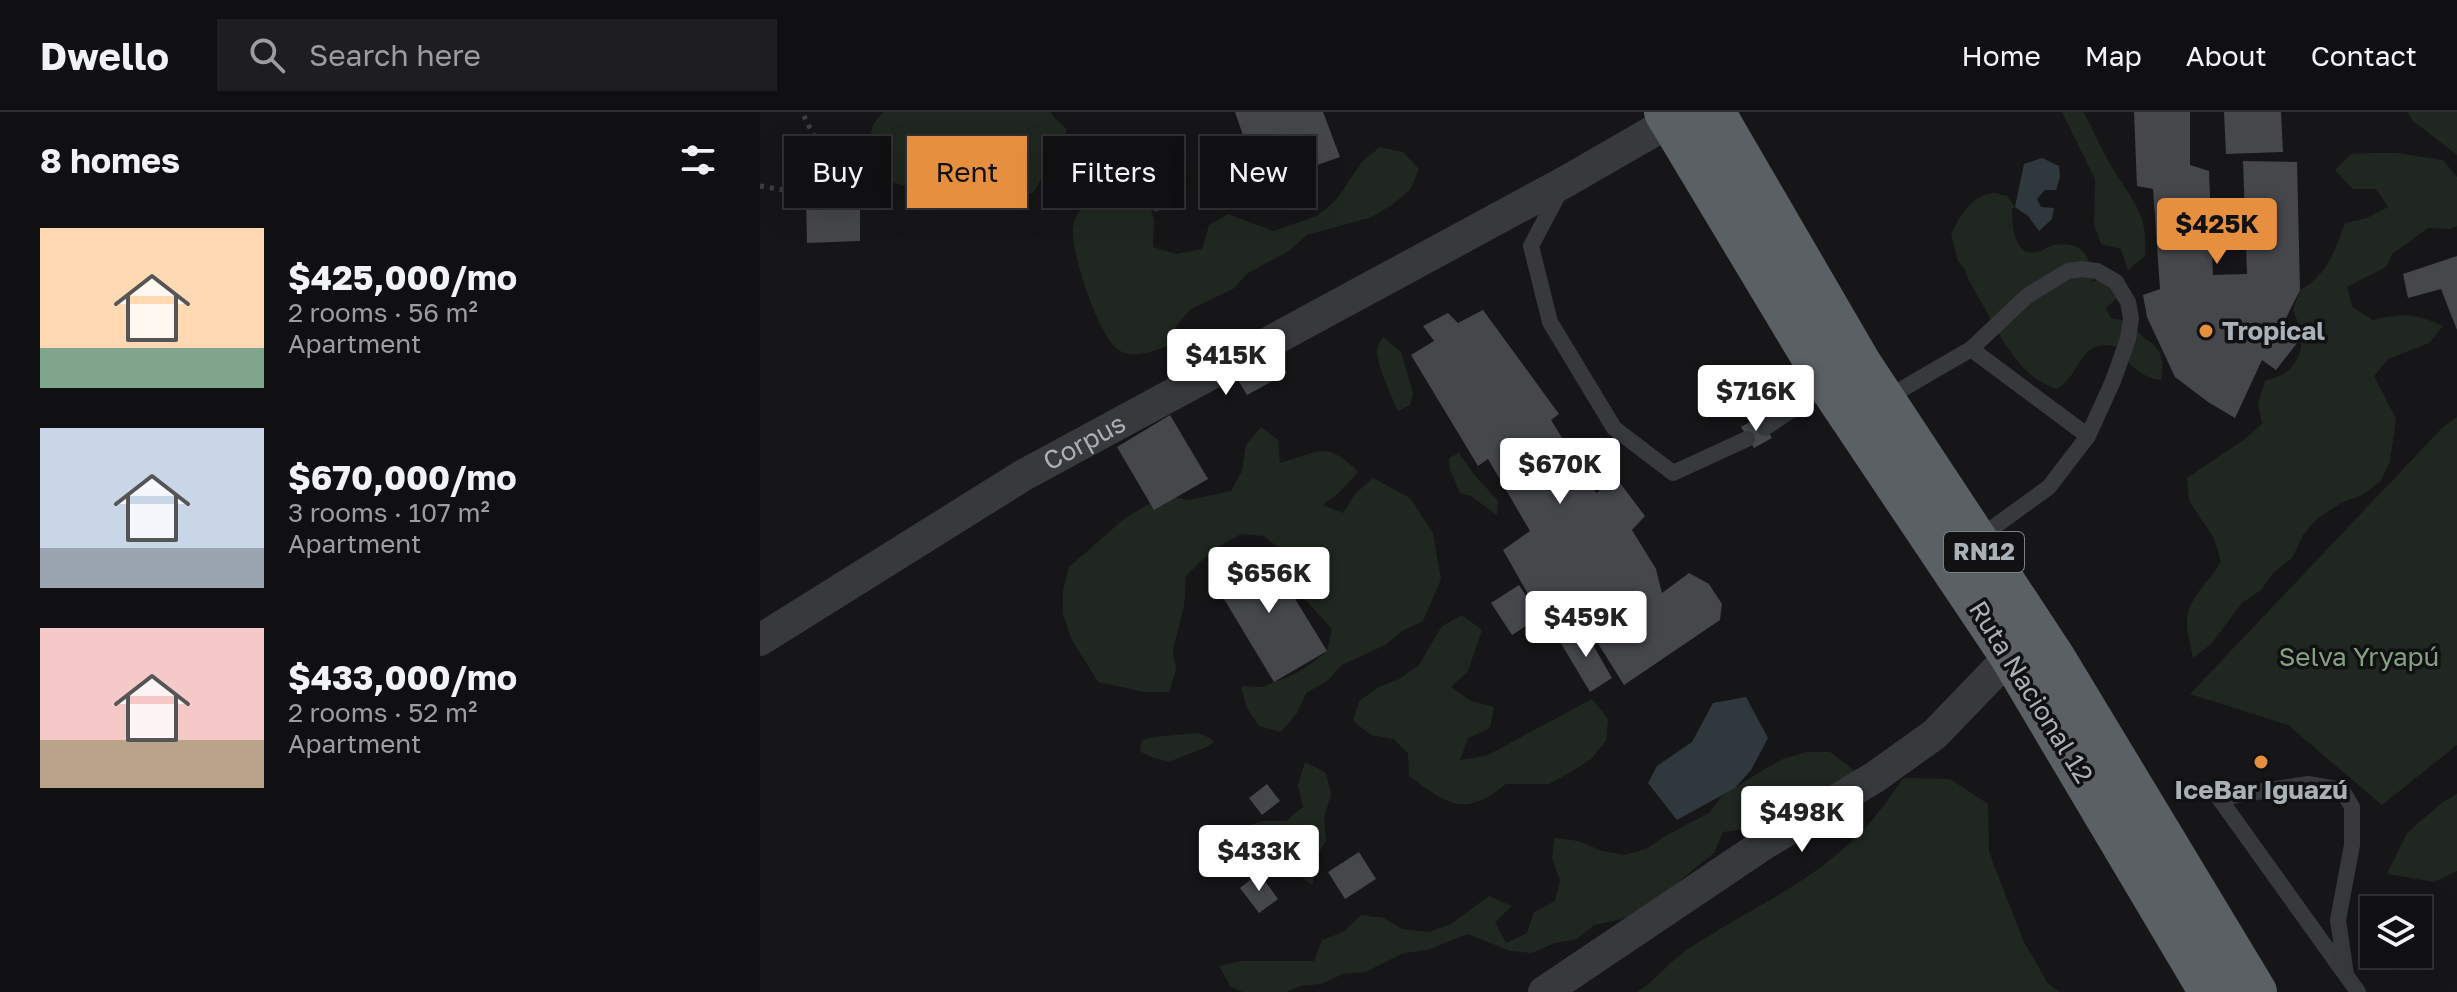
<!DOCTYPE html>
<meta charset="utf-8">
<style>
body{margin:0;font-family:"Golos Text",sans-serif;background:#1e1e20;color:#f1f3f6;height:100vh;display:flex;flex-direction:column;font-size:30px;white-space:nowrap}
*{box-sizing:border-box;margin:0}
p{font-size:26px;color:#9c9d9f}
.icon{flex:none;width:44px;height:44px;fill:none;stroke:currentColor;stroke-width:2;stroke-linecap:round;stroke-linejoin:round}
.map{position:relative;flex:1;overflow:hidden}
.panel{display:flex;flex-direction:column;background:#101012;width:760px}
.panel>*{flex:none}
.top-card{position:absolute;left:24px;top:24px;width:760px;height:72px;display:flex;gap:16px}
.controls{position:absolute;left:1600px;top:784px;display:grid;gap:16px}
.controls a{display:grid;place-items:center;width:72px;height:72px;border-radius:0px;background:#101012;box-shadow:0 8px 32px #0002,0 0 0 2px #303032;font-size:40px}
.price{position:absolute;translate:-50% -68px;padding:0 18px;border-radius:8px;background:#fff;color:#222;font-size:26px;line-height:52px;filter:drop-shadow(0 2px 4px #0008)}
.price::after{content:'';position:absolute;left:50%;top:48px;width:24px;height:18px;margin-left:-12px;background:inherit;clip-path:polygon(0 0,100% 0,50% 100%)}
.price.current{background:#e68f3f;color:#111}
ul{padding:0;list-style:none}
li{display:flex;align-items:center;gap:24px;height:200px;padding:0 40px}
li span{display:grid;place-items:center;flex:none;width:224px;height:160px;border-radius:0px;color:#555}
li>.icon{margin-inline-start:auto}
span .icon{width:96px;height:96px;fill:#fffc;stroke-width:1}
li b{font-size:34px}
h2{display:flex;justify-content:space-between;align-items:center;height:96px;padding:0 40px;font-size:34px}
.chip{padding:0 28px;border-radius:0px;background:#101012;box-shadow:0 8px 32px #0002,0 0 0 2px #303032;font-size:28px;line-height:72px}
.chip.current{background:#e68f3f;color:#111}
header{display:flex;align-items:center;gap:48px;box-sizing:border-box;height:112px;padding:0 40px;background:#101012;border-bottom:2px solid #303032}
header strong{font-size:38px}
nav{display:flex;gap:44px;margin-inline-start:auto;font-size:28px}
.search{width:560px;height:72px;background:#1e1e20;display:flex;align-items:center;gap:20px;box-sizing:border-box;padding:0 28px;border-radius:0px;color:#9c9d9f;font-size:30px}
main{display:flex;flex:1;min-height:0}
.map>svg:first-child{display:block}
.green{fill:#202720}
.water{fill:#2f393d}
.building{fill:#45474b}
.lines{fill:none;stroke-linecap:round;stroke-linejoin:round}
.path{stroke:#3d4043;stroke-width:5;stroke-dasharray:4 6;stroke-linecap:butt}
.service{stroke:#37393c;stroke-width:16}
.minor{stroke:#37393c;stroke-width:32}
.trunk{stroke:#5b6064;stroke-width:44}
.poi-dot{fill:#e68f3f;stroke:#111113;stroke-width:3}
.labels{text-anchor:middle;stroke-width:7;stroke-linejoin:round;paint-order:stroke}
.shield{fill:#111113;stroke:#7b8086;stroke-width:2}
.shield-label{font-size:24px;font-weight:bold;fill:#a9b0b7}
.poi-label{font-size:26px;font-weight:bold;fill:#a9b0b7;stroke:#111113;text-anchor:start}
.street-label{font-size:26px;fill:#a9b0b7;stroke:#111113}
.park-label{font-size:26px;fill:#85a181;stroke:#111113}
</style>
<header>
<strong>Dwello</strong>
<div class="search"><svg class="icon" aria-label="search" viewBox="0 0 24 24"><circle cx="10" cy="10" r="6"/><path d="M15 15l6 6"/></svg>Search here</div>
<nav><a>Home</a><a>Map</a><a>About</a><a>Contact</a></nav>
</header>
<main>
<section class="panel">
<h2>8 homes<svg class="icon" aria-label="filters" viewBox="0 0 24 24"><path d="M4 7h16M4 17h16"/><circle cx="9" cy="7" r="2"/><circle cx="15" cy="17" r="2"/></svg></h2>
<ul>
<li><span style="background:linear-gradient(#ffd9b3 75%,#7fa58c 0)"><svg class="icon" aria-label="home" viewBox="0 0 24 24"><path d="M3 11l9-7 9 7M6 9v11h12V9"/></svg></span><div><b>$425,000/mo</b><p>2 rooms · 56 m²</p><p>Apartment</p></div></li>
<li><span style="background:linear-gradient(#c9d6e8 75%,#9aa5b1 0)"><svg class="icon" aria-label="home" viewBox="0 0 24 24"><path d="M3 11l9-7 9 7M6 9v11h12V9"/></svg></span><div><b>$670,000/mo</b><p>3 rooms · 107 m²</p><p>Apartment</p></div></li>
<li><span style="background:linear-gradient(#f6c9c9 70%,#b9a48a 0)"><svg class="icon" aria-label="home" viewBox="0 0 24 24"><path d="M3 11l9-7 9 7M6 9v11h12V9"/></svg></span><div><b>$433,000/mo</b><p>2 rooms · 52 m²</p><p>Apartment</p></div></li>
</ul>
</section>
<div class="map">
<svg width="1697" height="880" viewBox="0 0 1697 880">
<rect width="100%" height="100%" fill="#161618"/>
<g class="green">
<polygon points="123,0 292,0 291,2 307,18 297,41 273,81 249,81 204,77 176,81 129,70 104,54 113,12"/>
<path d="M1302 0H1323C1334 18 1341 38 1353 57 1374 92 1388 100 1385 144L1368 158 1361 137 1341 132 1334 112 1335 67Z"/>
<polygon points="1648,0 1697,0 1697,43 1652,8"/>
<path d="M620 35 643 40 659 57 650 78 632 93 609 106 547 123 529 139 488 161 473 177 431 197 416 214 408 234C393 239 376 247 360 239 339 228 310 138 313 115 315 98 331 86 343 77H365L387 86 394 107 393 135 416 142 442 137 449 113 468 102 513 119 557 104 576 88 602 50Z"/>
<path d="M1613 41H1637L1683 48 1697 65V114L1689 117 1668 116 1632 142 1626 155 1587 175 1593 196 1613 208C1644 201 1653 201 1683 214L1669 231 1628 247 1614 264 1636 307 1630 350 1620 370 1602 383 1581 391 1558 406 1543 423 1532 446 1514 460 1501 478 1482 491 1451 532 1433 546C1431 534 1426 518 1427 506 1430 484 1450 469 1461 450L1454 426 1429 389 1427 366 1485 327 1502 312 1498 291 1505 269C1512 266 1523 264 1529 258 1547 240 1542 219 1533 198L1540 178C1567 164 1575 138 1585 111L1607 106 1628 95 1616 77H1593L1575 58 1591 42Z"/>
<path d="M1235 81 1247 84 1255 95 1252 97C1252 113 1253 145 1278 140 1282 139 1286 136 1290 134 1301 131 1318 131 1325 142 1330 148 1331 159 1334 167L1330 170 1350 165 1357 186 1346 196 1351 206C1368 210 1371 212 1383 225 1386 228 1390 229 1393 232 1404 242 1403 255 1401 268 1382 266 1367 252 1358 235 1317 225 1323 262 1297 277 1253 265 1232 204 1209 169L1205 158 1198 149 1191 122C1201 103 1211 83 1235 81Z"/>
<path d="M623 225 641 240 653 281 650 293 638 299C633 288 615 249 617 237 617 234 621 229 623 225Z"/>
<polygon points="1697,305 1697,633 1622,693 1528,613 1430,582 1682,316"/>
<path d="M501 315 518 328 520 351C558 340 567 328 598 360L581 379 563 393 583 401 596 381 613 366 650 386 673 421 681 467 663 509 642 519 625 533 582 553 567 569 546 581 537 601 521 620 499 614 487 596 481 574 502 575 535 562 555 549 567 539 572 517 541 483 529 462 522 439 504 424 481 422 460 434 442 448 426 464 424 495 413 537 416 558 409 580H384L338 570 312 528 303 503V479L309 455 364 407 387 393 406 384 429 388 471 379 482 359 486 333Z"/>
<polygon points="699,341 712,360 738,389 737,403 711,384 700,381 690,358 689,346"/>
<path d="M702 503 722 518 708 559 691 575 711 589 734 595 730 616 708 626 700 648 726 644 832 587 848 607 846 629 831 647 811 660 789 672H746C705 706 688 693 649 664L648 641 633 627 611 623 593 609 599 589 619 575 639 567 659 553 682 514Z"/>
<path d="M438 621 450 626 454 630C441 640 424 642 410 650L391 645 381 640 380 633 383 628 394 625Z"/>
<polygon points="1046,640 1070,640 1096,660 1067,684 1045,689 1024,699 1007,711 986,717 963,720 954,741 881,800 858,808 834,813 817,827 795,831 772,841 750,839 708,822 667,838 644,841 605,860 583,862 561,872 540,874 526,880 483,880 471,875 459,854 481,849 554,849 562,828 583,820 601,803 624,806 642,817 669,820 691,812 729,784 752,794 735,810 746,831 767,821 774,800 795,789 800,768 792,747 794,726 819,729 842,739 864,743 886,737 907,723 949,701 962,684 1003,658 1023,647"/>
<polygon points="545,650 566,661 571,683 564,705 566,728 554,750 553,773 515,750 491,747 471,736 482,716 503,709 526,709 543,695 538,673"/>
<path d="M1143 666 1190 667 1228 692 1229 740 1263 828 1287 870 1299 880H877C896 868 910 849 928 837 980 802 1038 778 1084 736 1108 716 1126 692 1143 666Z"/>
<polygon points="1697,682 1697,759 1674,770 1627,762 1647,721 1683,690"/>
</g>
<g class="water">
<polygon points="394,26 399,38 412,35 422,77 420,89 395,100 372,35"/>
<polygon points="1282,46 1299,54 1300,65 1296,78 1285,78 1277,87 1281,95 1294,96 1292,107 1279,119 1268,104 1255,95 1264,52"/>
<polygon points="986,585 1008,626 991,658 975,676 917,708 888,671 897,654 932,630 953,591"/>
</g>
<g class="building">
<polygon points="475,0 563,0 580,45 500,73"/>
<polygon points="1374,0 1430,0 1430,53 1449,59 1453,163 1487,162 1483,49 1537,50 1540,178 1519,220 1537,231 1516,258 1502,248 1475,306 1448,290 1415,265 1387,205 1383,183 1400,177 1393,77 1377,74"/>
<polygon points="1464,0 1521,0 1523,40 1466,42"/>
<polygon points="364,31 378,65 368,69 354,34"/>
<polygon points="81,85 81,98 100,98 100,129 47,131 46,86"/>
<polygon points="1697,144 1697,218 1681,177 1648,186 1643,162"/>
<polygon points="723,198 799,302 791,308 836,381 857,367 885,404 872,418 896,457 902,481 929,461 949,472 962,492 960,508 864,573 819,501 789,519 743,438 770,419 728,347 718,354 651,243 674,229 663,214 688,201 698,211"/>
<polygon points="518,245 527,261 487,283 478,268"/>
<polygon points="410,303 448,367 394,398 357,335"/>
<polygon points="998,305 1012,326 994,336 981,315"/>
<polygon points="504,436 567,539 514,570 452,467"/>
<polygon points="759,473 780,505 752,523 731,491"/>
<polygon points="822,514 852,566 830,580 799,528"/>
<polygon points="507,672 520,689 502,703 489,686"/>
<polygon points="599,740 616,767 585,787 568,760"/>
<polygon points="499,761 518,787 499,801 480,776"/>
</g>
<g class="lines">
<polyline class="path" points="0,74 37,80 59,65 83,45 55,26 42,0"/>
<g class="service">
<polyline points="800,79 771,134 790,210 854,316 913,361 987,327"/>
<polyline points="1211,237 1328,324"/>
<polyline points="1125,287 1211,237 1267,184 1308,159 1322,157 1337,159 1356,170 1368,190 1371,206 1368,227 1353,269 1328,324 1289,375 1216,428"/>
<polyline points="1005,316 1067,274"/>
<polyline points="1586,863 1578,808 1592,733 1592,695 1582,678 1548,672 1459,686 1598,880"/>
</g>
<g class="minor">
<path id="s1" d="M0 528 262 364 805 70 911 9"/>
<polyline points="784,880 1004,732 1115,665 1175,622 1251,543"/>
</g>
<g class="trunk">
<polyline points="906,0 1070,273 1251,543 1451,880"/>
<polyline points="953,0 1099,251 1294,547 1495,880"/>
</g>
</g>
<g class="poi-dot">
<circle cx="1446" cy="219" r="8"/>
<circle cx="1501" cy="650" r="8"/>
</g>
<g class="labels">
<rect class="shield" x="1184" y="420" width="80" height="40" rx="6"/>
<g class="shield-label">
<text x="1224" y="448">RN12</text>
</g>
<g class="poi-label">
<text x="1462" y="228">Tropical</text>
<text x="1501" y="687" text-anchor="middle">IceBar Iguazú</text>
</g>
<g class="street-label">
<text dy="9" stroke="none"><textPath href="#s1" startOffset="380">Corpus</textPath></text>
<text transform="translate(1271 580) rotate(58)" y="9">Ruta Nacional 12</text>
</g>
<g class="park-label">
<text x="1599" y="554">Selva Yryapú</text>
</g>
</g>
</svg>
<div class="controls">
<a><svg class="icon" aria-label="layers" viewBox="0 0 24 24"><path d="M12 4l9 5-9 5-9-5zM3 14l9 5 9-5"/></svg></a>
</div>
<b class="price current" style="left:1457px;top:154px">$425K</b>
<b class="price" style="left:466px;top:285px">$415K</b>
<b class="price" style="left:996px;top:321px">$716K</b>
<b class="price" style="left:800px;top:394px">$670K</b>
<b class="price" style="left:509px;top:503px">$656K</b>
<b class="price" style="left:826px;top:547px">$459K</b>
<b class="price" style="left:1042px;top:742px">$498K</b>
<b class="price" style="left:499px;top:781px">$433K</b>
<div class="top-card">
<a class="chip">Buy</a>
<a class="chip current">Rent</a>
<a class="chip">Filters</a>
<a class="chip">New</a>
</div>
</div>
</main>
